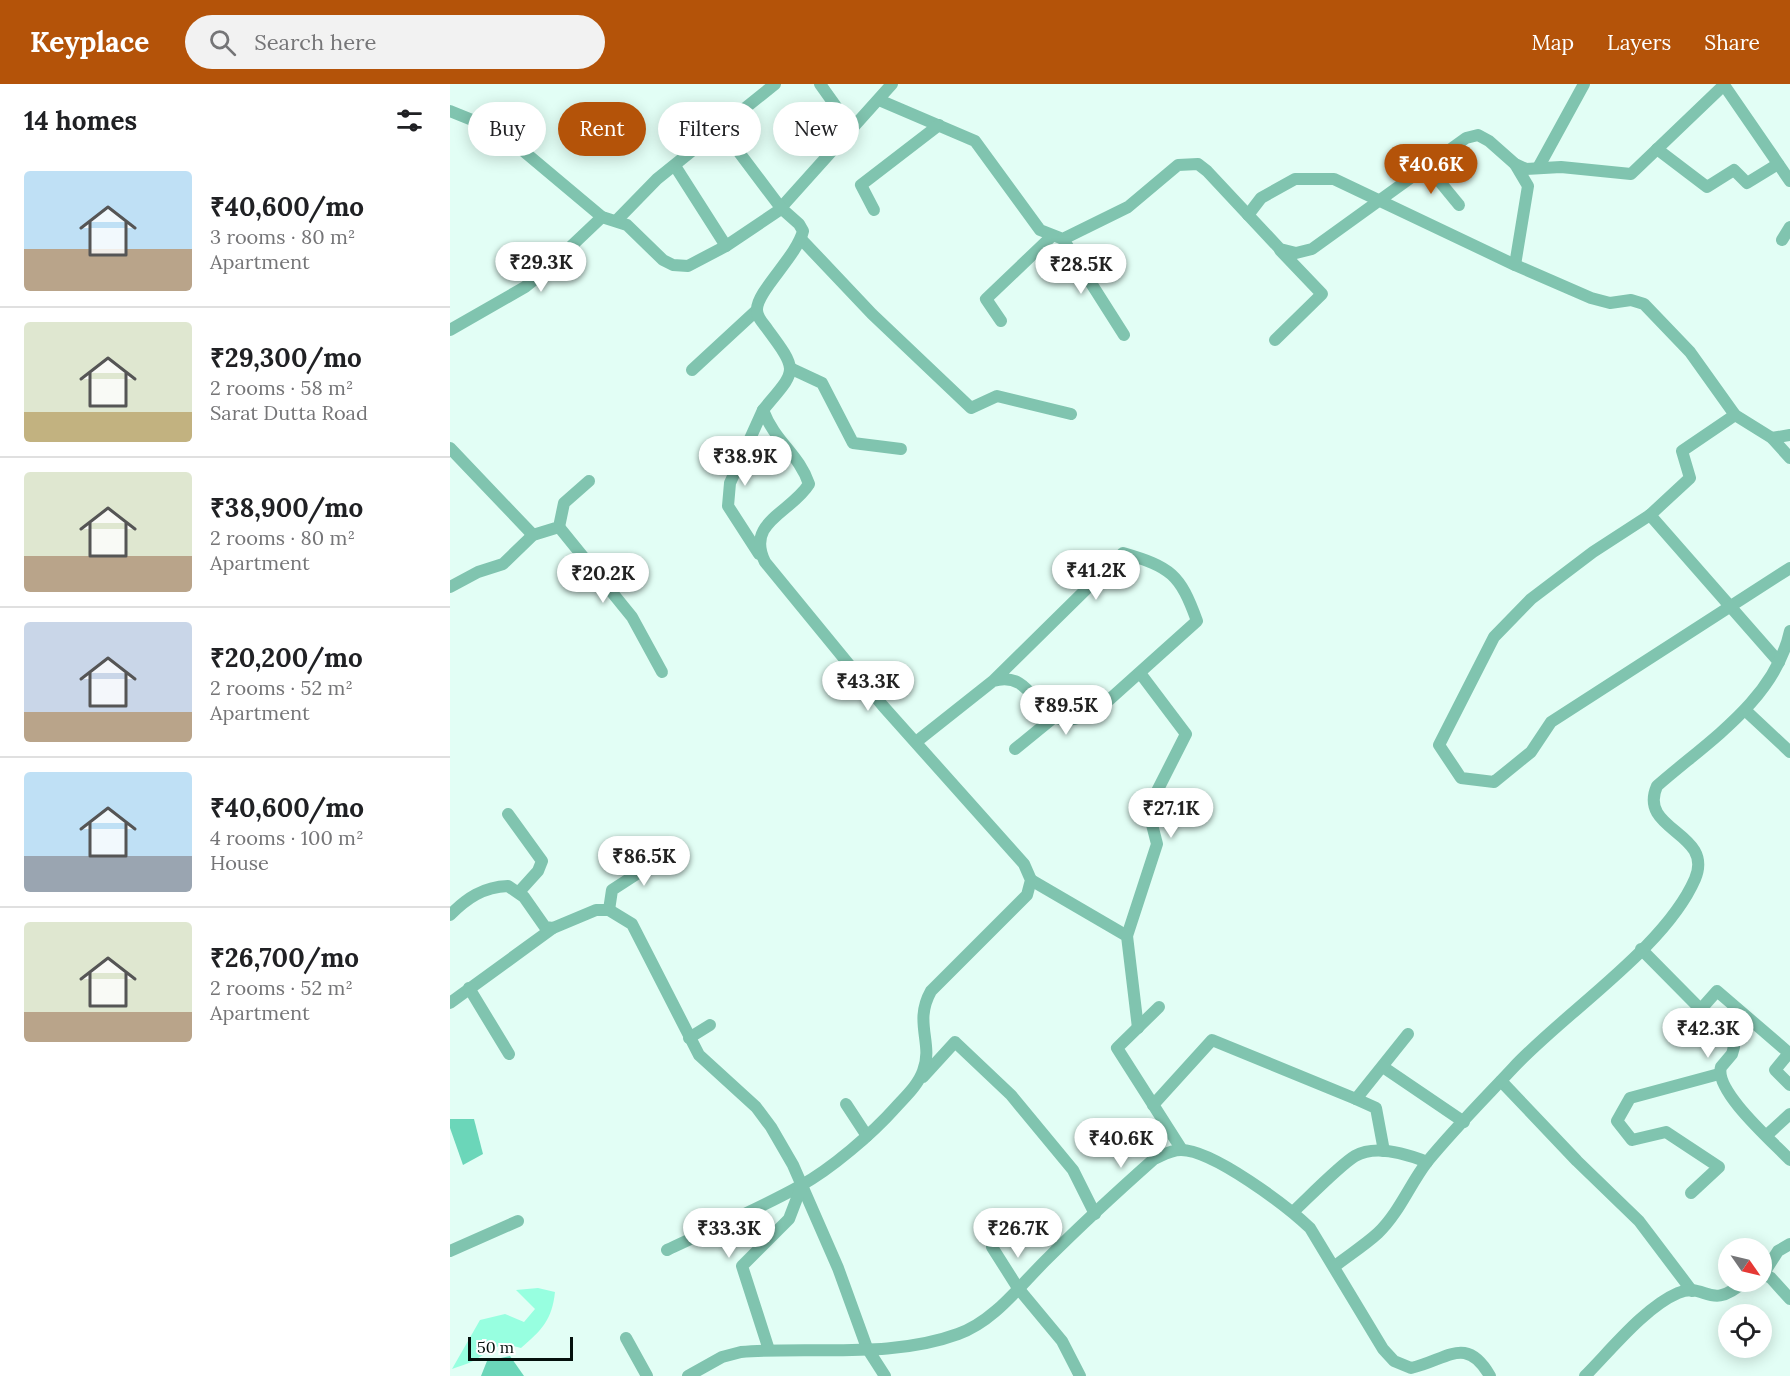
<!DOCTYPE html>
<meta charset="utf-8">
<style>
body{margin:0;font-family:Lora,serif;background:#f2f2f2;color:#202124;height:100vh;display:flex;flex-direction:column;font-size:22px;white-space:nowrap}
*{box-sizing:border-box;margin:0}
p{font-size:20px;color:#757577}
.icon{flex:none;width:33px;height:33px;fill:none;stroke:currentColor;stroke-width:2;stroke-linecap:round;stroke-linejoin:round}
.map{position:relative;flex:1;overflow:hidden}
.details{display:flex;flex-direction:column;background:#fff;width:450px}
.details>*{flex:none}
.hud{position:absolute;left:18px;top:18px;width:570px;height:54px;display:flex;gap:12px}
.needle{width:39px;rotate:124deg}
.tools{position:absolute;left:1268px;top:1154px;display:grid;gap:12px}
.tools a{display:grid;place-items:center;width:54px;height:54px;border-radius:50%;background:#fff;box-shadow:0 3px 15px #0003;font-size:30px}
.scale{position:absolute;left:18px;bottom:15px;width:105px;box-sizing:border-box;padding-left:6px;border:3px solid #04100c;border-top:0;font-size:16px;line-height:21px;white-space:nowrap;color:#04100c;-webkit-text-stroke:4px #fff;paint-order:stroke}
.price{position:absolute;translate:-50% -51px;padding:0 14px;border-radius:21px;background:#fff;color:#222;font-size:20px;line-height:39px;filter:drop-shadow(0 2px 3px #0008)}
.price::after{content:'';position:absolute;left:50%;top:36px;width:18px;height:14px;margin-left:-9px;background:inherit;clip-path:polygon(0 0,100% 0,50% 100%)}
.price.on{background:#b45309;color:#fff}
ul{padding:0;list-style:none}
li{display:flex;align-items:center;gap:18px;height:150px;padding:0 24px}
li+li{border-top:2px solid #e0e0e0}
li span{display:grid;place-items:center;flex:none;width:168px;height:120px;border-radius:6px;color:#555}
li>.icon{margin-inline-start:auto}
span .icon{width:72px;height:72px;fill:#fffc;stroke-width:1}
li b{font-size:26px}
h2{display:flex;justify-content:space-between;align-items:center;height:72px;padding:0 24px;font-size:26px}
.pill{padding:0 21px;border-radius:27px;background:#fff;box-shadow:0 3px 15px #0003;font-size:21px;line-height:54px}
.pill.on{background:#b45309;color:#fff}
header{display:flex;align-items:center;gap:36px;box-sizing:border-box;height:84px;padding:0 30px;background:#b45309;color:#fff}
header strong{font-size:28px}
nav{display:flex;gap:33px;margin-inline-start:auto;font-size:21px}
.search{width:420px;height:54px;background:#f2f2f2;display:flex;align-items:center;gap:15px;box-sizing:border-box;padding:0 21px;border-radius:33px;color:#757577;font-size:22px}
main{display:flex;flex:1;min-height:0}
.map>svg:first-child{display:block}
.green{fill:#97ffe0}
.water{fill:#6bd6b9}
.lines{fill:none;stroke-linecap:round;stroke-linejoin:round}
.minor{stroke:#80c4af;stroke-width:12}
</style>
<header>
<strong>Keyplace</strong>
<div class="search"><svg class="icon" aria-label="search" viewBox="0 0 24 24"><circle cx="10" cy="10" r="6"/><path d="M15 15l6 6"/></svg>Search here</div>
<nav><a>Map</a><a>Layers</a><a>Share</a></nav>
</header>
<main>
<section class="details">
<h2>14 homes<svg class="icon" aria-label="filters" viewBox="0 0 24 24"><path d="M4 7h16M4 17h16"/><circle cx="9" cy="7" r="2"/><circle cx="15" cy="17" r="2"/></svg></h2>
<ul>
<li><span style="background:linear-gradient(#bfe0f5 65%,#b9a48a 0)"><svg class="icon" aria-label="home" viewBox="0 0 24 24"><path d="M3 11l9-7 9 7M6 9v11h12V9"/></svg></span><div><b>₹40,600/mo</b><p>3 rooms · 80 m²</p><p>Apartment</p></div></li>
<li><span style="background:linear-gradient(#dfe7d0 75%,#c2b280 0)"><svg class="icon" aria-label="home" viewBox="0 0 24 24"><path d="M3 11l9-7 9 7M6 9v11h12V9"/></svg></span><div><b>₹29,300/mo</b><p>2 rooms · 58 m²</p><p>Sarat Dutta Road</p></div></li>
<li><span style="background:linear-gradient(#dfe7d0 70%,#b9a48a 0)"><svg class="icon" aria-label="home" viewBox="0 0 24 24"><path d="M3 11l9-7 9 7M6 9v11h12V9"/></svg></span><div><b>₹38,900/mo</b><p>2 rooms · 80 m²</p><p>Apartment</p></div></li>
<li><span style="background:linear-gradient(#c9d6e8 75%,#b9a48a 0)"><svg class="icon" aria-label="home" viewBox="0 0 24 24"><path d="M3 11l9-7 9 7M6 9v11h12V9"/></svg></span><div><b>₹20,200/mo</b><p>2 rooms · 52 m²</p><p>Apartment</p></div></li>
<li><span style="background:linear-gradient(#bfe0f5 70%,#9aa5b1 0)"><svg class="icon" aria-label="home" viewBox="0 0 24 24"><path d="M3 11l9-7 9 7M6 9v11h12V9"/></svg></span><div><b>₹40,600/mo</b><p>4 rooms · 100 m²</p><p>House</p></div></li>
<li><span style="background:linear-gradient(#dfe7d0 75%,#b9a48a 0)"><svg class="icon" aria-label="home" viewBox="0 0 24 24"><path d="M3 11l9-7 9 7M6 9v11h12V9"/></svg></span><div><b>₹26,700/mo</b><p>2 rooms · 52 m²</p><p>Apartment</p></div></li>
</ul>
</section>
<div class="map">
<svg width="1340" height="1292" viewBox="0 0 1340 1292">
<rect width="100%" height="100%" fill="#e2fef5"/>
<path class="green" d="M88 1204 105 1208C102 1236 92 1246 71 1264 47 1257 44 1265 25 1276 18 1280 9 1282 2 1285L30 1236 55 1230 74 1238 85 1225 66 1206Z"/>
<g class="water">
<polygon points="0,1035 24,1035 33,1070 13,1081 0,1044"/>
<polygon points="60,1272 74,1292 31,1292 37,1277"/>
</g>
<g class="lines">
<g class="minor">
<polyline points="370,0 402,45"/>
<polyline points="429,16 525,57 590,146 613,155 678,123 728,81 748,80 757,87 830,165 846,169 862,165 1016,54 1028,51 1039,57 1065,80 1076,85 1111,83 1181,90 1274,1 1340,97"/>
<polyline points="0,27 42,44 65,60 152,133 177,141 213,176 223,181 238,182 276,162 328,127 442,0"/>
<polyline points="1207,65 1257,103 1284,86 1297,99 1328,80"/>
<polyline points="225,82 276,162"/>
<polyline points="977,82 1009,121"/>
<polyline points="1088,84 1134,0"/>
<polyline points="424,126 411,101 489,41"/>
<polyline points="798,131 811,114 845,95 884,95 1065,181 1141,214 1160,219 1181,216 1194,220 1240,268 1285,331 1322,354 1340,374"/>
<polyline points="166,137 207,95 325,0"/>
<polyline points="351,155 422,230 521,324 547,312 621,330"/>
<polyline points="613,155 674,251"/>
<polyline points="1332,156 1340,143"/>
<polyline points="1065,181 1078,102 1065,80"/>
<polyline points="551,237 536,215 602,152"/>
<polyline points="0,246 75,203 95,187 152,133"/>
<polyline points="825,256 872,210 830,166"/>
<polyline points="342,285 372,299 403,359 451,365"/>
<polyline points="242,286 307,226"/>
<polyline points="1285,331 1232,367 1240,394 1200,431 1329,578"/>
<polyline points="1322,354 1340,351"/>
<polyline points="0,364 83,451"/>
<polyline points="1200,431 1143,468 1081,515 1044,553 989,661 1011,694 1044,698 1081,668 1101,638 1340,484"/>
<polyline points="109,443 182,533 212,588"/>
<polyline points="309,470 278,422 280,399 313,326"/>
<polyline points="0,503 28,488 53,480 83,451 109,443 114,419 139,397"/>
<polyline points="1295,626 1340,668"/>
<path d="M466 658 543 597C594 582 582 666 650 624L747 537C730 490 721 483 673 469L543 597"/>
<polyline points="565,665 603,634"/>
<polyline points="58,730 92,777 88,787 69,808"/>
<polyline points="581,796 677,852 688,944"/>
<polyline points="159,826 162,806 216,771"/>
<path d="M0 831C17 814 33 803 58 802L74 813 95 843 103 844 146 826H159L182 840 249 971 306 1023 321 1043 343 1081 388 1184 417 1264 435 1292"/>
<polyline points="677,852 707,760 698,725 736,650 690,589"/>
<path d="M1191 865 1280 955 1284 963 1282 970 1271 983C1264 1007 1323 1058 1340 1076"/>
<polyline points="19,904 59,970"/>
<polyline points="0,919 103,844"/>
<polyline points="709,923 667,964 732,1066"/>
<polyline points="1251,925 1267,907 1339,969 1325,986 1340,1001"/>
<polyline points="239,954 260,941"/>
<polyline points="933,983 1014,1038"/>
<polyline points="473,993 505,958 561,1011 623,1086 645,1130"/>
<polyline points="1051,997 1127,1077 1189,1137 1242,1207"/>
<polyline points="906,1015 926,1024 934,1067"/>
<polyline points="396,1020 417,1052"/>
<polyline points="703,1021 762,956 906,1015 958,950"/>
<polyline points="1317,1051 1340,1030"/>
<polyline points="1241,1109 1269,1083 1216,1048 1182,1056 1167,1037 1180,1014 1269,990"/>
<path d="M843 1128C858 1114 890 1081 905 1072 926 1060 957 1070 977 1078"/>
<polyline points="542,1163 568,1204 612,1257 630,1292"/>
<path d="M217 1166C261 1145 307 1126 350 1102 381 1085 422 1050 446 1023 456 1012 468 1001 473 987 484 959 463 939 481 907L577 811 581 796 574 780 433 622 315 478C295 438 341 429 359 400 349 370 325 358 313 326 346 286 350 289 318 246 314 240 307 234 307 226 306 208 347 172 353 147L349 140 331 124 270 43"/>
<polyline points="0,1167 68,1137"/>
<path d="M885 1182C899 1171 915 1161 928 1149 949 1129 960 1100 977 1078 1004 1045 1034 1015 1063 984 1115 928 1215 864 1245 795 1265 748 1187 747 1207 702 1257 658 1325 616 1340 547"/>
<polyline points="1311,1188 1321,1194 1340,1215"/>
<polyline points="1314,1189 1328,1167 1340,1160"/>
<polyline points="176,1254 197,1292"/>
<polyline points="319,1266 292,1182 339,1135 352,1101"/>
<path d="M238 1292 272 1273 291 1268C362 1262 440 1275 508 1250 545 1237 571 1200 598 1174 632 1140 668 1107 704 1075 713 1071 721 1066 731 1066 763 1066 837 1122 860 1144L933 1265 944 1277 961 1284C997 1276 1016 1250 1040 1292"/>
<path d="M1135 1292C1160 1267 1195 1223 1228 1209 1256 1197 1259 1229 1295 1197"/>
</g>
</g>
</svg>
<div class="tools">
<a><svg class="needle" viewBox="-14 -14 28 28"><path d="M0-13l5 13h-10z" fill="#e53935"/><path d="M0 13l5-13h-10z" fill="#757577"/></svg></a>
<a><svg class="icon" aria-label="locate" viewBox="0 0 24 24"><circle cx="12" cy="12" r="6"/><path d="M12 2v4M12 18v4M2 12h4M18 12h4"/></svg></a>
</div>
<div class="scale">50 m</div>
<b class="price on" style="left:981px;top:111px">₹40.6K</b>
<b class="price" style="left:91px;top:209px">₹29.3K</b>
<b class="price" style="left:631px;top:211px">₹28.5K</b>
<b class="price" style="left:295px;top:403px">₹38.9K</b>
<b class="price" style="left:646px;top:517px">₹41.2K</b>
<b class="price" style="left:153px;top:520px">₹20.2K</b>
<b class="price" style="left:418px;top:628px">₹43.3K</b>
<b class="price" style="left:616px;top:652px">₹89.5K</b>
<b class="price" style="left:721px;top:755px">₹27.1K</b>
<b class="price" style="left:194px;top:803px">₹86.5K</b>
<b class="price" style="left:1258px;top:975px">₹42.3K</b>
<b class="price" style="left:671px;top:1085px">₹40.6K</b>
<b class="price" style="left:279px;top:1175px">₹33.3K</b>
<b class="price" style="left:568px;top:1175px">₹26.7K</b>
<div class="hud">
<a class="pill">Buy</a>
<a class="pill on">Rent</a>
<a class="pill">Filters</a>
<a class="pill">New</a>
</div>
</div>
</main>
